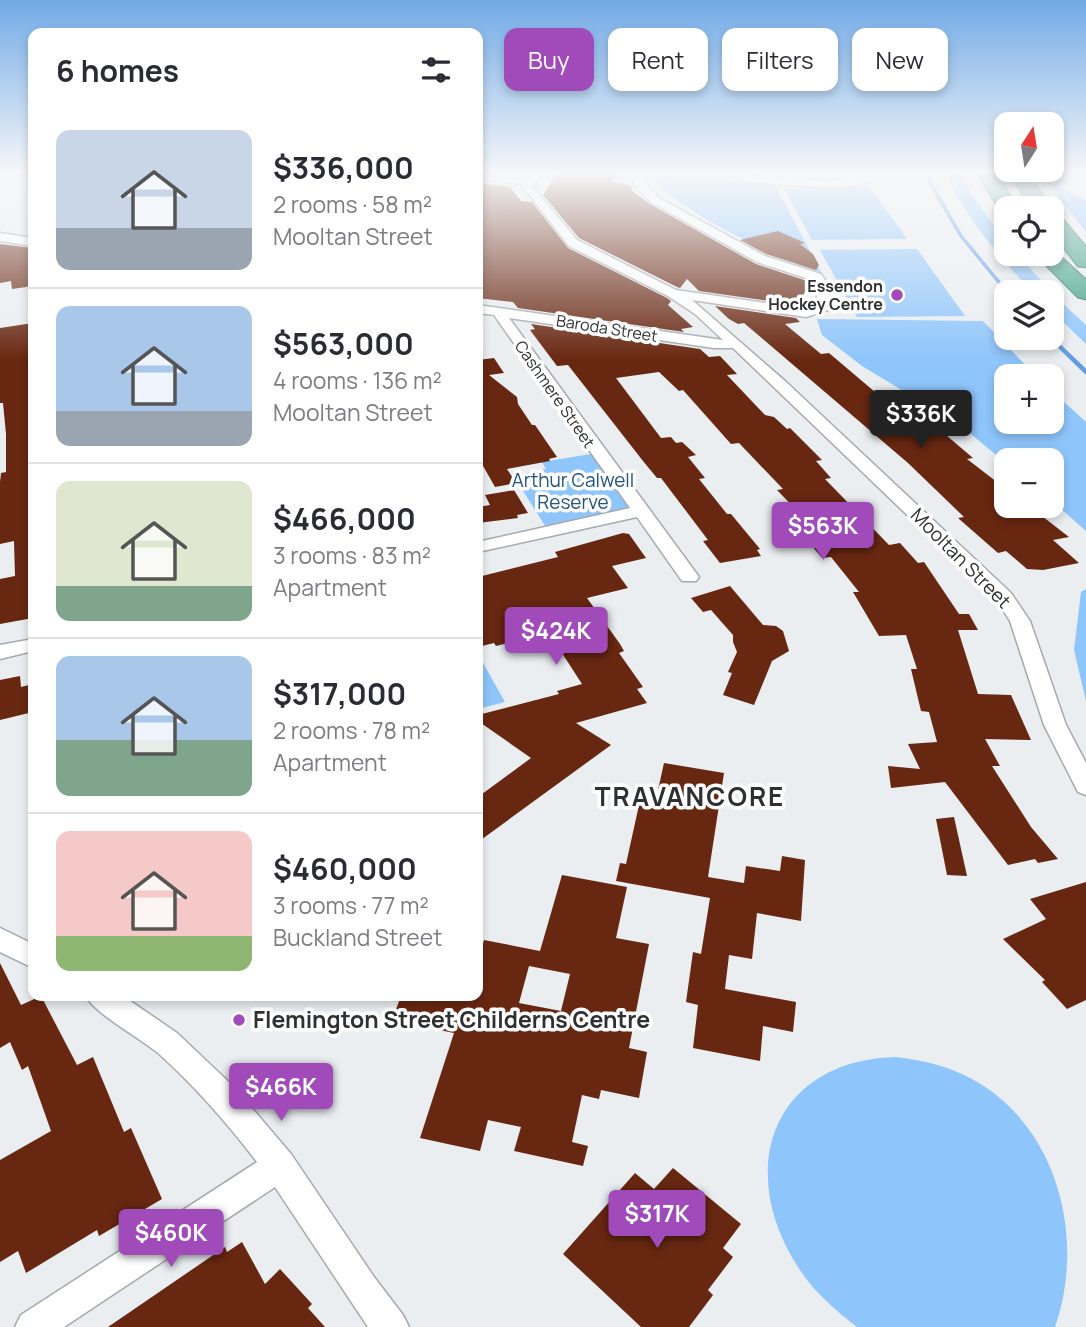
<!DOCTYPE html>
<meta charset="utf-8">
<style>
body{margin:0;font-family:Manrope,sans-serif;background:#f2f2f3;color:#2b2b33;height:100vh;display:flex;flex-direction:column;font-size:26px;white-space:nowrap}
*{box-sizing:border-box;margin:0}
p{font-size:23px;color:#7c7c81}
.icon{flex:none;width:38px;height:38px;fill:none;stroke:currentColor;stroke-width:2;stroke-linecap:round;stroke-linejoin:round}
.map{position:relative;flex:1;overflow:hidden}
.drawer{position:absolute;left:28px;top:28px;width:455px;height:973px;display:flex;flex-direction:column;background:#fff;border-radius:14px;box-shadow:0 4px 10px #0003}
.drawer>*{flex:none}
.banner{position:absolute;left:504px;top:28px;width:476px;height:63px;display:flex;gap:14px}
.needle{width:46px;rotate:12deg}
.controls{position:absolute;left:994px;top:112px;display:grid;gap:14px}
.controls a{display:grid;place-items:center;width:70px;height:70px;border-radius:14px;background:#fff;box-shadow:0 4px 10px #0003;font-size:35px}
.price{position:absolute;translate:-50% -60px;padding:0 16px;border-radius:7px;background:#a04bb9;color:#fff;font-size:23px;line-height:46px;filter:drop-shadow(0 2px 4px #0008)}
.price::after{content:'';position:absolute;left:50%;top:42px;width:21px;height:16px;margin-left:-10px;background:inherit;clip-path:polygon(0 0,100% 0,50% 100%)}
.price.selected{background:#222;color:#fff}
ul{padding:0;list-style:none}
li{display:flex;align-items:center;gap:21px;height:175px;padding:0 28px}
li+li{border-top:2px solid #e1e1e2}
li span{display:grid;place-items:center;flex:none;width:196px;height:140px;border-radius:14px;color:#555}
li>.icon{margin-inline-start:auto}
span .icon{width:84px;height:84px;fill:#fffc;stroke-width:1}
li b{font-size:30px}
h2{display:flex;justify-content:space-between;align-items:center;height:84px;padding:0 28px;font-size:30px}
.chip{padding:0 24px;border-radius:14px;background:#fff;box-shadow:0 4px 10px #0003;font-size:24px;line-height:63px}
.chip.selected{background:#a04bb9;color:#fff}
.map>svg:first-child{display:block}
.green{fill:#8ec5fb}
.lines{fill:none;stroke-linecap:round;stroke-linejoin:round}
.stream-far1{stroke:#629be3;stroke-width:3.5}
.stream{stroke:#629be3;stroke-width:4.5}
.building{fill:#682711;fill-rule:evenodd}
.street-casing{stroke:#a6a9ad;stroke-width:3}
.highway-casing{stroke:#347865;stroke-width:3}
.street{fill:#fff;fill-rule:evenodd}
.highway{fill:#379f81;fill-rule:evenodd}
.poi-dot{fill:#a04bb9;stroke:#fff;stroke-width:2.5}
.labels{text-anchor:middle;stroke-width:7;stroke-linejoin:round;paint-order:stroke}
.far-poi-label{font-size:16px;font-weight:bold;fill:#2f3031;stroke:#fff;text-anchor:end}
.far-street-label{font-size:16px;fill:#2f3031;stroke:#fff}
.park-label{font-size:19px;fill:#225481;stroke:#fff}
.street-label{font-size:19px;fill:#2f3031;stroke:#fff}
.near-poi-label{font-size:23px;font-weight:bold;fill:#2f3031;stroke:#fff;text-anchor:start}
.district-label{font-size:26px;font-weight:bold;letter-spacing:2px;fill:#2f3031;stroke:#fff}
</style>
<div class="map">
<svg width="1086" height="1327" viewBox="0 0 1086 1327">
<rect width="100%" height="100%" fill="#eaeef1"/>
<g class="green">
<path d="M649 174 775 185 822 274C781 260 671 208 649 174Z"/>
<path d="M946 174H961L976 201 1006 242V254H1017L1058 299 1086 325V344L1052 311V292H1033C999 258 967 218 946 174Z"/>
<polygon points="1041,174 1051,174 1069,183 1056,186 1086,200 1086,232"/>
<polygon points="870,187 907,239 812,240 784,188"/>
<polygon points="917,249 965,316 857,317 820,250"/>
<polygon points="817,319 983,321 1036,376 1006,376 1006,422 1052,422 1052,391 1086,422 1086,531 1052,501 1052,460 1006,460 1006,463 961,426 862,366 822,335"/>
<polygon points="597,453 640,511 549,532 513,475 546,469 542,462"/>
<polygon points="1086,589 1086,701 1074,650 1081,592"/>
<polygon points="478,654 505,702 478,709"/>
<path d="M895 1057C922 1060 948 1066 972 1079 1058 1126 1086 1238 1055 1327H857C835 1310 813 1291 798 1267 735 1170 772 1061 895 1057Z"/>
</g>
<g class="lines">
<polyline class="stream-far1" points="925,174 961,236 1007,292"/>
<polyline class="stream" points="1051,338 1086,372"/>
</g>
<g class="building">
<polygon points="556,174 618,174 611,182 631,185 632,191 650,204 756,264 810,282 798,305 699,291 687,279 680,288 677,287 579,238 543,195"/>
<polygon points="478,183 510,187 521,201 532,202 568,248 667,298 671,301 668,305 693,327 681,329 684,332 518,308 513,302 478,298"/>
<polygon points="778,231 805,243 800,244 813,254 819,265 816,270 766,254 740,240"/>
<polygon points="0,244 33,248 33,286 12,289 11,281 0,283"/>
<polygon points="715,306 796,318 800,322 785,324 821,354 829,353 875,392 891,402 897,401 918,419 926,418 973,458 967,459 1006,489 1006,506 1029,506 1069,537 1053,540 1079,563 1043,570 1027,569 1006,551 998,553 958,518 964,517 908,463 744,323 738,324 729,319"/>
<polygon points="33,323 33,618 0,624 0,579 15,576 14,541 0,544 0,482 1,473 6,472 6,434 3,403 0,403 0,328"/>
<polygon points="531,324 700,349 709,357 720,356 737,374 727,375 765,415 774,417 787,429 790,428 822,460 816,461 831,478 825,479 889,545 900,543 918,563 924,562 959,614 969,614 978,630 958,630 978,694 1011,695 1031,740 985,739 1000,766 992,766 1031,827 1058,859 1038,863 1035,859 1008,865 945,782 891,788 888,766 920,769 908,744 937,742 929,712 921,711 911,669 917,669 906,635 879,636 853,592 859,592 831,557 822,558 791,520 803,517 777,490 783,489 739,443 731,444 683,390 679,391 659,372 616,378 661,438 671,437 676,443 682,442 696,455 688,457 705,478 699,479 727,514 731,514 760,549 757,550 761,556 720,563 703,541 708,540 661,478 657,478 643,461 568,365 557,366 530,330 535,329"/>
<polygon points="494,358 504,373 489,375 517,397 518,404 532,425 535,425 557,457 549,459 550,461 507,469 516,483 495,487 478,457 478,360"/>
<polygon points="514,490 528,513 517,515 518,518 478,523 478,507 490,505 485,495"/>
<polygon points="623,533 629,534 646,558 612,566 628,588 587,598 620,644 624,651 619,653 643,687 637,689 647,703 576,723 611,745 478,842 478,797 531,758 478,721 478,715 559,694 557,691 582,684 549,633 496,646 494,643 478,647 478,577 558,557 555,552"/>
<polygon points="730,586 763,625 776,626 783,631 789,651 772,661 754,705 723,695 732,673 728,672 737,652 733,642 733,635 711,610 703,612 691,598"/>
<polygon points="20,676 21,687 33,684 33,712 0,720 0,680"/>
<polygon points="664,763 724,773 708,877 744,883 746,866 780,871 782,856 805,860 801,921 757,913 752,959 729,955 725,989 796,1002 793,1032 763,1026 760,1061 693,1048 698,1005 686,1002 693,952 701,954 710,898 616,881 620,863 626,864 639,805 654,808"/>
<polygon points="954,817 967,876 947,875 936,819"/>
<path d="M562 875 627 887 616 938 649 944 629 1048 647 1052 639 1098 601 1090 599 1099 582 1095 572 1142 588 1146 583 1166 514 1151 521 1127 488 1120 480 1151 420 1138 454 1033 392 1020 401 996H478V961L484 940 540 951ZM529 966 570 974 561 1011 519 1003Z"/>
<polygon points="1086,882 1086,1000 1067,1009 1042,982 1045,980 1003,939 1046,919 1030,899"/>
<polygon points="0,963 21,1005 41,996 77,1065 93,1057 124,1132 131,1128 162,1199 99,1236 97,1230 26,1273 18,1251 0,1262 0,1160 51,1131 28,1066 22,1070 10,1042 0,1048"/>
<polygon points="673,1168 741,1224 723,1248 733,1257 708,1290 713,1295 689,1327 641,1327 563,1254 635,1173 654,1189"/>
<polygon points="242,1242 265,1284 280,1269 312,1304 308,1308 325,1327 108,1327 225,1247 227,1252"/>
</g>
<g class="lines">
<defs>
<g id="street">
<polygon points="12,174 33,174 33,179"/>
<polygon points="478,174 526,179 532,174 543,174 532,186 577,240 676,290 806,309 817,306 817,286 812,280 757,262 651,202 638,190 628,174 638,174 659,198 732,238 765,256 821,274 829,286 831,309 806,317 692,300 785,381 1011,593 1030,621 1066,725 1086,763 1086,795 1078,792 1044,725 1010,621 997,601 733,348 714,348 509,318 699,577 696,581 682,581 637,517 478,552 478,542 630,508 494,315 478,313 478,305 723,340 695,314 668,296 569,246 521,184 478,179"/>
<path d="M723 174 828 181 880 174C872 182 862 184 851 186 831 189 736 184 723 174Z"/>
<polygon points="0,233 33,238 33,246 0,241"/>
<polygon points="33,639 33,651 0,659 0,645"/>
<polygon points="0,928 33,944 33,968 0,952"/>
<path d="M86 996H123L177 1033 233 1086 291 1154 374 1277 403 1315 409 1327H368L275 1187 64 1327H15L21 1315 257 1162C227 1123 195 1086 158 1053 140 1038 94 1013 86 996Z"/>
</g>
<g id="highway">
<polygon points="978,174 996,174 1018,208 1006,208 1006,213 1001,212"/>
<polygon points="1009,174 1027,174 1052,208 1032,208"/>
<polygon points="1052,213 1059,215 1086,247 1086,267 1078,266 1052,232"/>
<polygon points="1052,249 1086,280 1086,299 1078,297 1035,254 1052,254"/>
</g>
</defs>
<use href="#street" class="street-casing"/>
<use href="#highway" class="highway-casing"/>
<use href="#street" class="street"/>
<use href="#highway" class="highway"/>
</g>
<linearGradient id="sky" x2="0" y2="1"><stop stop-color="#72aae6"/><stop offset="0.48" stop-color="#f6f7f9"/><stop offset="1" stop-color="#f6f7f9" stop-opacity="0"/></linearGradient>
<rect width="1086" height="360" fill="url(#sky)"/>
<g class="poi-dot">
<circle cx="897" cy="295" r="7"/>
<circle cx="239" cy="1020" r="7"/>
</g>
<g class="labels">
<g class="far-poi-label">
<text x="883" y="292">Essendon<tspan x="883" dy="18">Hockey Centre</tspan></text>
</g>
<g class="far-street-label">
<text transform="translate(607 328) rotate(9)" y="6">Baroda Street</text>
<text transform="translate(555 394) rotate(55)" y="6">Cashmere Street</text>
</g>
<g class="park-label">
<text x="573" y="487">Arthur Calwell<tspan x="573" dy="22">Reserve</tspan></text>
</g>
<g class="street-label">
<text transform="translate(961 558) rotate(45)" y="7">Mooltan Street</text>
</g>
<g class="near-poi-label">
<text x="253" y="1028">Flemington Street Childerns Centre</text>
</g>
<g class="district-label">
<text x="690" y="806">TRAVANCORE</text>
</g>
</g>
</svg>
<div class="controls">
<a><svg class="needle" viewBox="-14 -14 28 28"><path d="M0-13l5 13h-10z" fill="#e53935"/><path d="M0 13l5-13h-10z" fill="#7c7c81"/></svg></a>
<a><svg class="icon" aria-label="locate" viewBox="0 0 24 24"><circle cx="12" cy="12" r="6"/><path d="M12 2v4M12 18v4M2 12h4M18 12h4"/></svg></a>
<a><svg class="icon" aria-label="layers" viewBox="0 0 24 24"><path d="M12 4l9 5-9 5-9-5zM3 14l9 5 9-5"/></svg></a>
<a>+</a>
<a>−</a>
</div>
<b class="price selected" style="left:921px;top:450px">$336K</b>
<b class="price" style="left:823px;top:562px">$563K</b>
<b class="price" style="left:556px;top:667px">$424K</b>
<b class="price" style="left:281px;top:1123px">$466K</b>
<b class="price" style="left:657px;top:1250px">$317K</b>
<b class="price" style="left:171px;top:1269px">$460K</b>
<div class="banner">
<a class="chip selected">Buy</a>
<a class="chip">Rent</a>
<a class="chip">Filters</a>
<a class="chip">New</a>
</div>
<section class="drawer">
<h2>6 homes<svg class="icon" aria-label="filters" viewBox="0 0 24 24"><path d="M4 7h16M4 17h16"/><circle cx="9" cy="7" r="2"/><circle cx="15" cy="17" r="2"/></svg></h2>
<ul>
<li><span style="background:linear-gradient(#c9d6e8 70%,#9aa5b1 0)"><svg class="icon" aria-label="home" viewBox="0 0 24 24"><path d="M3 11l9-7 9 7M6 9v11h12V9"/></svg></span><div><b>$336,000</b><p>2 rooms · 58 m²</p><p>Mooltan Street</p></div></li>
<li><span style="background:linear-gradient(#a9c7e8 75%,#9aa5b1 0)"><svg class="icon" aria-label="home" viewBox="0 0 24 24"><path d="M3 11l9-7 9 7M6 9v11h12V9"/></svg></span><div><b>$563,000</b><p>4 rooms · 136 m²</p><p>Mooltan Street</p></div></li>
<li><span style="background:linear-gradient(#dfe7d0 75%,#7fa58c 0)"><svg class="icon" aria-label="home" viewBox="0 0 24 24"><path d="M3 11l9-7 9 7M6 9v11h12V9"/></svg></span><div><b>$466,000</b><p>3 rooms · 83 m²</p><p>Apartment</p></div></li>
<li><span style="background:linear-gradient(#a9c7e8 60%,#7fa58c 0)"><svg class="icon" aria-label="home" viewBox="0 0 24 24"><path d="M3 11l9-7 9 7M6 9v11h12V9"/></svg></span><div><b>$317,000</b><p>2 rooms · 78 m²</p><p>Apartment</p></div></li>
<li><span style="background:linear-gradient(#f6c9c9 75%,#8fb573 0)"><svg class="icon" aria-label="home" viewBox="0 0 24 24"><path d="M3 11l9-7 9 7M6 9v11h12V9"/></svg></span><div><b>$460,000</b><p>3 rooms · 77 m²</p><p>Buckland Street</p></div></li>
</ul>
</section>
</div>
